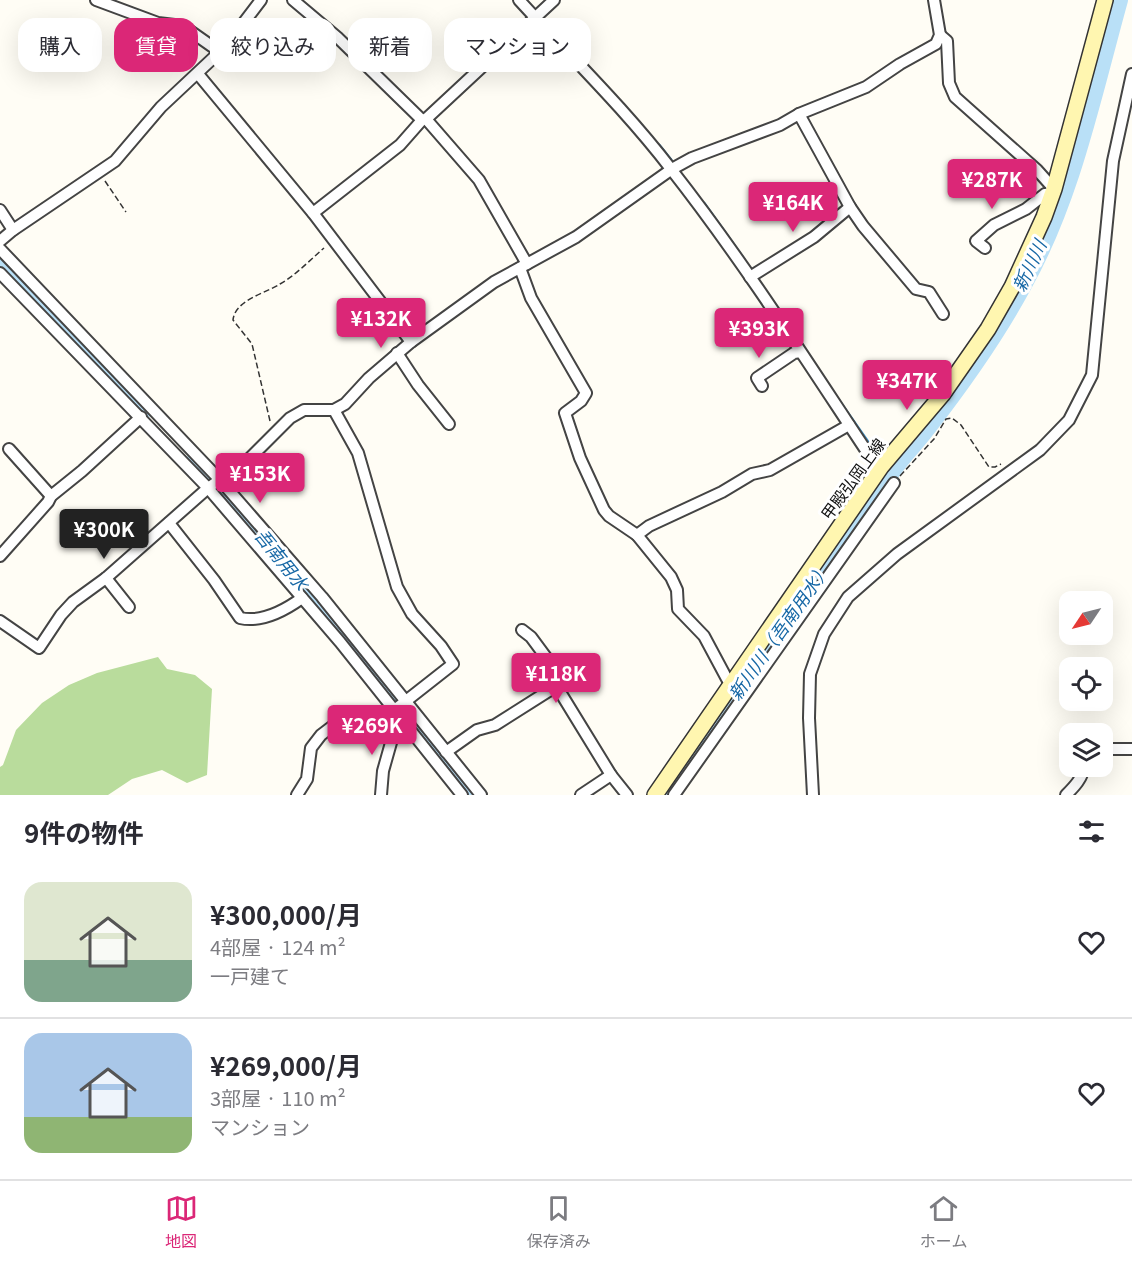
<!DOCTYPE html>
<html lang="ja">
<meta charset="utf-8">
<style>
body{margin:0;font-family:Georgia,"Noto Sans JP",serif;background:#f7f7f7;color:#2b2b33;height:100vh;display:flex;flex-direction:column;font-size:22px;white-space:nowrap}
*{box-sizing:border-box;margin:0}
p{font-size:20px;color:#7c7c81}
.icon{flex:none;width:33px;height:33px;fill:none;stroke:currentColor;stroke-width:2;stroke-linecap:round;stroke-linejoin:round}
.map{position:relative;height:795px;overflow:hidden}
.drawer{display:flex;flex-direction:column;background:#fff;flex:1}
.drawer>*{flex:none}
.guide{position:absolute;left:18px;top:18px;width:600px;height:54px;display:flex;gap:12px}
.needle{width:39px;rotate:235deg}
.tools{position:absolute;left:1059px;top:591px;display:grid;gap:12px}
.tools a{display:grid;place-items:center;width:54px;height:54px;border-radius:12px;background:#fff;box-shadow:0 6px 24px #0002;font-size:30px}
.price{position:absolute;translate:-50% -51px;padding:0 14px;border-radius:6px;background:#db2777;color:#fff;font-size:20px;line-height:39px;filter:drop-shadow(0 2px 3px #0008)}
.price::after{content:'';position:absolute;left:50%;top:36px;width:18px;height:14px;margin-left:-9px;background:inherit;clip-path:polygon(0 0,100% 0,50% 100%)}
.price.active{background:#222;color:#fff}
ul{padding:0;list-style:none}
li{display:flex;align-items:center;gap:18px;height:150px;padding:0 24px}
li+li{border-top:2px solid #e1e1e2}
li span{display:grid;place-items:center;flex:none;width:168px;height:120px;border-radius:18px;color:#555}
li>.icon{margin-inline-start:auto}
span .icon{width:72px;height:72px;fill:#fffc;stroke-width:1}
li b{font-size:26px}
h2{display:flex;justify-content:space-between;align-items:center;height:72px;padding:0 24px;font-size:26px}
.pill{padding:0 21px;border-radius:18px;background:#fff;box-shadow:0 6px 24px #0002;font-size:21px;line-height:54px}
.pill.active{background:#db2777;color:#fff}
.tab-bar{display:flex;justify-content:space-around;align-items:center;height:84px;border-top:2px solid #e1e1e2;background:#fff;font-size:16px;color:#7c7c81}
.tab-bar a{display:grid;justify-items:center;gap:3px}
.tab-bar .active{color:#db2777}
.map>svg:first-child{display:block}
.forest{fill:#b9dc9c}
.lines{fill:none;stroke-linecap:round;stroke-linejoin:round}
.stream{stroke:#3f96cf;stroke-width:3}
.canal{stroke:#b9e0f7;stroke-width:10}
.river{stroke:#b9e0f7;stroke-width:18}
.minor-casing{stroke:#444;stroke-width:14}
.secondary-casing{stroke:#333;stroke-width:18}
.path{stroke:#333;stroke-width:1.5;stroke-dasharray:6 3;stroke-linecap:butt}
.minor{stroke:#fff;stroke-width:10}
.secondary{stroke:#fff6b0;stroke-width:15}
.labels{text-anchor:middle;stroke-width:6;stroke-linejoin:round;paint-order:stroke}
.street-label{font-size:16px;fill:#111;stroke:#fff}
.water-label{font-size:18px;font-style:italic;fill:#1768a6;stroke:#fff}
</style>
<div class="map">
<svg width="1132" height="795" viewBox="0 0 1132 795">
<rect width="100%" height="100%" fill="#fffdf5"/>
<polygon class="forest" points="158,657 167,669 195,675 212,689 207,775 187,783 162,770 132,779 108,795 0,795 0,767 3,765 16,730 42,703 69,685 97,673"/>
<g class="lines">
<g class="stream">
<polyline points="659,145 671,160"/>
<polyline points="704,203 744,259"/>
<polyline points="838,399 878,456"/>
<polyline points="893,467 894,468"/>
</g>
<g class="canal">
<polyline points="0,261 148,412"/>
<polyline points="192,458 259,533 471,795"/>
</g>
<path class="river" d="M666 795C743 688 817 579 892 471 902 456 916 443 927 428 962 383 996 335 1023 285 1072 197 1092 97 1119 0"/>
<defs>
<g id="minor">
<polyline points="96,0 158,23 183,26 220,52"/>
<polyline points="293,0 337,37 422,120"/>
<path d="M519 0C570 56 625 109 671 169 744 262 808 363 873 461L881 467"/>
<polyline points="940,35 947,41 949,83 955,97 1037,170 1054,189"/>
<polyline points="198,74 313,213 411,342"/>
<polyline points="799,114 850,207 863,226 916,289 929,292 943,314"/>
<polyline points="0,210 13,230"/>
<polyline points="313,213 400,145 422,120 426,119"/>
<polyline points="0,241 13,230 115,161 161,107 226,46 261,0"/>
<polyline points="985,248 976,241 994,225 1026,209 1045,194 1053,193"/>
<polyline points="0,249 220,480 322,597 481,795"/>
<polyline points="527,264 479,180 426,119 554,0"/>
<polyline points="520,268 531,298 586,393 581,401 565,413 580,458 604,510 609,516 637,535"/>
<polyline points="0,273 208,488 340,642 462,795"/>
<polyline points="750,277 814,237 850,207"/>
<polyline points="397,353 418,385 449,424"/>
<polyline points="762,386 757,378 794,353 800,352"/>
<polyline points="9,449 51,496"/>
<path d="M169 523 214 580 240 618C262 623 284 611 302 598"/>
<polyline points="0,556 48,502 51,496 82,471 141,417"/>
<polyline points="106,578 129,607"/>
<polyline points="0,621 39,648 61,615 73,602 106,578 208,488 249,459 290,418 304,410 334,410 345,404 369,378 411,342 494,282 576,237 672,169 692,158 780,125 799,114 866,87 900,64 936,44 940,35 934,0"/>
<polyline points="732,683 727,679 704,636 678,609 677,590 671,577 637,535 649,526 722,492 752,474 770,470 849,425"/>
<polyline points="557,687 611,775 627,795"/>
<polyline points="1102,749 1132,749"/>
<polyline points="446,752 477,730 495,725 566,680 566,675 548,660 531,637 522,630"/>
<polyline points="297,795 307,779 311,748 321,735 342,719 394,718 397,708 453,664 441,646 412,614 397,587 358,453 334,410"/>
<polyline points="381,795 383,771 394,732 394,718"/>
<polyline points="581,795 611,775"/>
<polyline points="674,795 894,483"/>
<polyline points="813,795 809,718 810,674 824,634 848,597 897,554 1040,450 1069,420 1092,375 1113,161 1132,74"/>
<path d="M1066 795C1074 787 1083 778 1084 766"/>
</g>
<polyline id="secondary" points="655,795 881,467 942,395 988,329 1012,287 1044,217 1054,189 1105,0"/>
</defs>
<use href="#minor" class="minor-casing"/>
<use href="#secondary" class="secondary-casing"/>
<g class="path">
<polyline points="105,181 126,212"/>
<path d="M270 421 252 344 233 320C235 300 266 293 280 284 296 275 310 260 324 248"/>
<polyline points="900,476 934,439 946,419 952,418 961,425 989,467 995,467 1001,464"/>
</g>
<use href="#minor" class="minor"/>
<use href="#secondary" class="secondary"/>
</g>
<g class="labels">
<g class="street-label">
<text transform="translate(853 479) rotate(-54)" y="6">甲殿弘岡上線</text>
</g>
<g class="water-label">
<text transform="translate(1030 266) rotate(-65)" y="6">新川川</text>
<text transform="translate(281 560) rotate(51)" y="6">吾南用水</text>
<text transform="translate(780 632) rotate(-55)" y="6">新川川（吾南用水）</text>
</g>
</g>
</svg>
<div class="tools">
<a><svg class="needle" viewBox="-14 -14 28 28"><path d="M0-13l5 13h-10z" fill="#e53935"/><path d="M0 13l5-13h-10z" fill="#7c7c81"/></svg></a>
<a><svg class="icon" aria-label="locate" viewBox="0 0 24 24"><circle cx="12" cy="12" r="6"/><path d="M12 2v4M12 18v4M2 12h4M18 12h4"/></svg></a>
<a><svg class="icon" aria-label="layers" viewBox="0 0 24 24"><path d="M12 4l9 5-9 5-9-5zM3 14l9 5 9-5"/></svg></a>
</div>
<b class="price" style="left:992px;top:210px">¥287K</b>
<b class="price" style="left:793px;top:233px">¥164K</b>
<b class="price" style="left:381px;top:349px">¥132K</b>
<b class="price" style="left:759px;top:359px">¥393K</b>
<b class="price" style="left:907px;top:411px">¥347K</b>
<b class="price" style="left:260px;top:504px">¥153K</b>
<b class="price active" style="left:104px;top:560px">¥300K</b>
<b class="price" style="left:556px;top:704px">¥118K</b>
<b class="price" style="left:372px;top:756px">¥269K</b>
<div class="guide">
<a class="pill">購入</a>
<a class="pill active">賃貸</a>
<a class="pill">絞り込み</a>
<a class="pill">新着</a>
<a class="pill">マンション</a>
</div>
</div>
<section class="drawer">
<h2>9件の物件<svg class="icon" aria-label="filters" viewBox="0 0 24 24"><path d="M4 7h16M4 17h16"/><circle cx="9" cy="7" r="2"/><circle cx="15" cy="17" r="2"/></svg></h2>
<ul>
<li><span style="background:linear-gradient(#dfe7d0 65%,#7fa58c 0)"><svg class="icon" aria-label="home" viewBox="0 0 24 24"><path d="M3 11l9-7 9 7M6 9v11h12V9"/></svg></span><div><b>¥300,000/月</b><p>4部屋 · 124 m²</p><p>一戸建て</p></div><svg class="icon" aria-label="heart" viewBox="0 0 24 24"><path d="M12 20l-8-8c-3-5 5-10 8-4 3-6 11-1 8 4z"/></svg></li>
<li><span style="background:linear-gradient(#a9c7e8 70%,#8fb573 0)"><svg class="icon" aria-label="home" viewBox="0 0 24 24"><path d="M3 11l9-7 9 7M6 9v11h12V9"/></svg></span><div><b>¥269,000/月</b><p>3部屋 · 110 m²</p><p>マンション</p></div><svg class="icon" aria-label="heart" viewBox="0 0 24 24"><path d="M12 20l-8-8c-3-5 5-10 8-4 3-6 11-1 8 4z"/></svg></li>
</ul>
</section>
<nav class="tab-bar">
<a class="active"><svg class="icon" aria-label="map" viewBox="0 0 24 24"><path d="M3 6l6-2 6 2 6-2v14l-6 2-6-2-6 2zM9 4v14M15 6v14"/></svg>地図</a>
<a><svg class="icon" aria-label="saved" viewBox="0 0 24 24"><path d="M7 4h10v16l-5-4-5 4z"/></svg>保存済み</a>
<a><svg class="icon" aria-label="home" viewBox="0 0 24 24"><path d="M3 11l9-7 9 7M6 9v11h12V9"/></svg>ホーム</a>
</nav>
